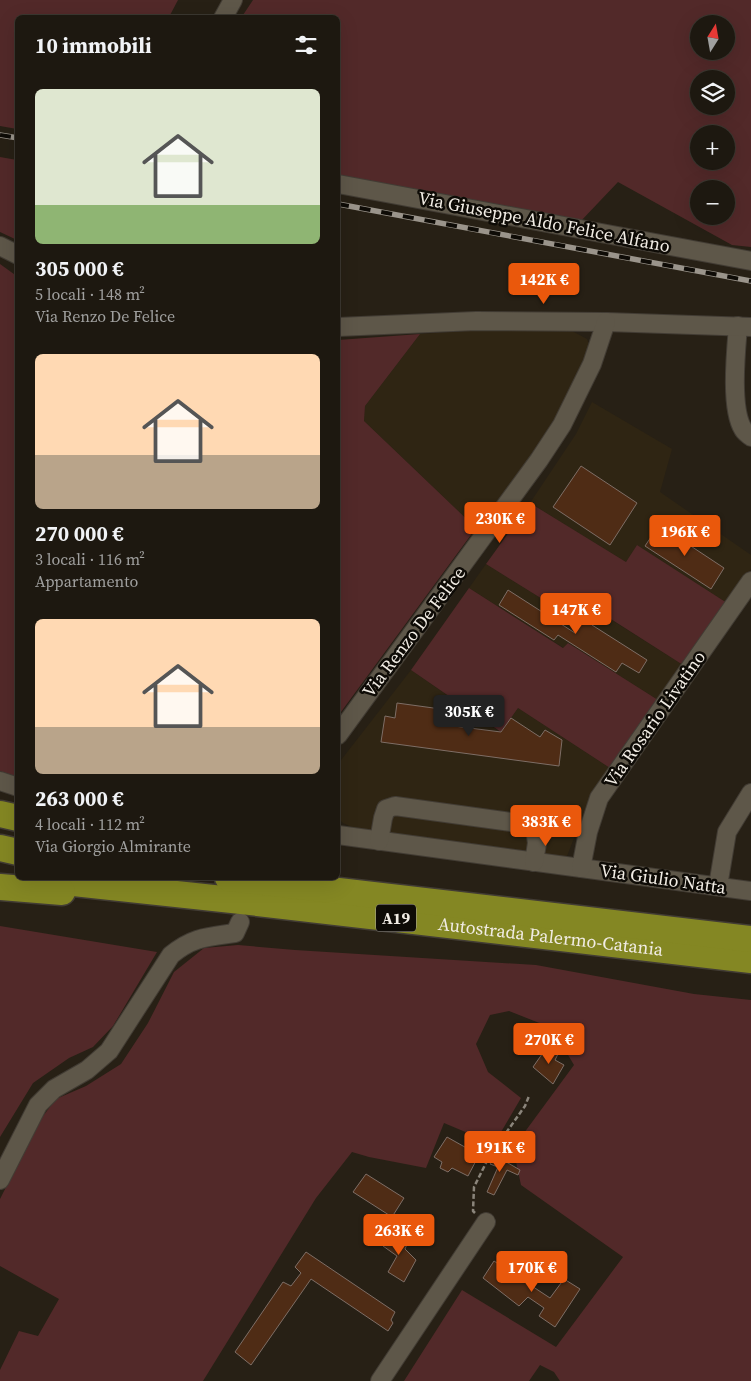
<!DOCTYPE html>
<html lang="it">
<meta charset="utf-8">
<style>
body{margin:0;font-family:"Source Serif 4",serif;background:#252119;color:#f1f3f6;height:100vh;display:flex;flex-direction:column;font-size:19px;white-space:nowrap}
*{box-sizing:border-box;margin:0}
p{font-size:16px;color:#a0a09f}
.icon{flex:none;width:28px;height:28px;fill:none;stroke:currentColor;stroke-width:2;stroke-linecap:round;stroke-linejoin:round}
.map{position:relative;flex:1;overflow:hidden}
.panel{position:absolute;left:15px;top:15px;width:325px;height:865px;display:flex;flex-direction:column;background:#1d1810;border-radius:8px;box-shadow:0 5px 20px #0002,0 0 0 1px #3b3730}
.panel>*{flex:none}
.needle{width:32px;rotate:11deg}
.controls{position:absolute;left:690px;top:15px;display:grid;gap:10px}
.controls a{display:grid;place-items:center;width:45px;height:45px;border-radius:50%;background:#1d1810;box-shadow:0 5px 20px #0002,0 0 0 1px #3b3730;font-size:25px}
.price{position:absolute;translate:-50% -42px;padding:0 11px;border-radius:5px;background:#ea580c;color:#fff;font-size:16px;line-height:32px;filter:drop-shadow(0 1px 2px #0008)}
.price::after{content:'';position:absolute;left:50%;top:30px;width:15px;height:11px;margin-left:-8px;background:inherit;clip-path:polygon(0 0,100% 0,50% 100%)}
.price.current{background:#222;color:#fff}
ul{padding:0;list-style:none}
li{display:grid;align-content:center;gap:10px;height:265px;padding:0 20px}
li span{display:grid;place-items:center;height:155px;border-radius:8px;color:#555}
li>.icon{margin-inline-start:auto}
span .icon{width:90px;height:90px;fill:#fffc;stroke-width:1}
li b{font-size:21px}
h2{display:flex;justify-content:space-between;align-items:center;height:60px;padding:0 20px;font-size:21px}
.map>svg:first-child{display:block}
.built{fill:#2f2513}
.green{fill:#522929;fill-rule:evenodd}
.building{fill:#4f2c15;stroke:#7e6e66}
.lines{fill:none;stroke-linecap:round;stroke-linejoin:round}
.minor-casing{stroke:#423c34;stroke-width:20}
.highway-casing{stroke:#423c34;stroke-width:29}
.path{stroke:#8b857b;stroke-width:2.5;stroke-dasharray:5 2.5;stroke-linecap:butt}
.minor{stroke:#5e5749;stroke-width:18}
.highway{stroke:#848723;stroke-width:26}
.rail-casing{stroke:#9a948b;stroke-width:5.5}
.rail{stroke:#0e0b06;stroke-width:4;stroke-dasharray:11;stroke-linecap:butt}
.labels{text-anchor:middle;stroke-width:5;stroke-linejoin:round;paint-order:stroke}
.shield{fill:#0e0b06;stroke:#ada8a1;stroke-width:1}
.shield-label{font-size:16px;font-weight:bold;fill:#f1ece4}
.street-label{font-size:18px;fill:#f1ece4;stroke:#0e0b06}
</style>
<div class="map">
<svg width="751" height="1381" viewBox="0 0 751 1381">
<rect width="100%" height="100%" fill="#272015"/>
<g class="built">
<polygon points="482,330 572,331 587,339 590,347 559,417 484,522 476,528 364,421 365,406 420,334"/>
<polygon points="592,402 672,449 660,492 751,555 751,569 727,603 637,545 626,562 530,503 576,434"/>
<polygon points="486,564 581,623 591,607 683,665 658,700 568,643 564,648 469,588"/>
<polygon points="411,670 500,732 518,708 610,768 590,797 567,856 557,856 359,830 343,823 338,818 338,764"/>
</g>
<g class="green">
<polygon points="0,0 178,0 169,17 18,18 17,129 0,126"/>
<path d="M253 0H751V247L732 245 618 182 579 223 338 178V18H241ZM699 24H726V51H699ZM699 79H726V106H699ZM699 134H726V161H699ZM699 189H726V216H699Z"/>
<polygon points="0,157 17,160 17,240 0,232"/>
<polygon points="0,264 18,277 17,779 0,771"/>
<polygon points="420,334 365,406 364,421 476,528 338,716 338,340"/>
<polygon points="530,503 626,562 637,545 727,603 683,665 592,607 581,623 486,564"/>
<polygon points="469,588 563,648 568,643 658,700 610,768 518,708 501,732 411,670"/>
<polygon points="0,926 157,952 113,1026 93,1047 69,1058 33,1083 0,1137"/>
<polygon points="238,945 295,950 536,965 694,994 751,1000 751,1381 560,1381 554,1372 540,1365 529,1381 404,1381 462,1290 556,1347 623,1257 521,1185 513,1148 574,1065 552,1028 509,1011 490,1015 476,1044 488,1072 521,1098 494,1144 444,1123 426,1168 369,1157 352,1152 316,1198 203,1381 0,1381 0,1370 19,1331 38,1336 59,1299 0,1266 0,1199 40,1120 56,1099 86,1086 121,1064 148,1023 174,972 204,948"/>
</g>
<g class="building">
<polygon points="581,466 637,503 610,545 553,507"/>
<polygon points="659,525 724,568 711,589 645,546"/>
<polygon points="508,590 575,633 585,618 593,624 592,625 647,660 639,673 622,663 616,672 558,635 554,640 499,605"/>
<polygon points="397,703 448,710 446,725 501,732 511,718 540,737 545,730 562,740 559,766 381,742 385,716 395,718"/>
<polygon points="547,1047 558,1054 555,1060 564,1065 553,1084 533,1067"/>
<polygon points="447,1137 479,1155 468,1176 452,1168 448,1172 440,1168 442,1162 434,1157"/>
<polygon points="496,1156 520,1170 518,1175 507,1170 494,1195 487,1192 498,1167 490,1164"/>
<polygon points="366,1174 404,1198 392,1217 353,1192"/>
<polygon points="391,1230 408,1242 405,1249 416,1260 404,1282 388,1272 397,1256 383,1246"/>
<polygon points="306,1252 395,1312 391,1320 393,1323 388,1331 311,1279 251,1365 235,1352 283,1282 291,1286 301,1273 295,1267"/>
<polygon points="494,1261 550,1298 564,1279 580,1289 555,1327 539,1316 544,1308 528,1297 519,1306 483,1278"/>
</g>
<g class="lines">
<defs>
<g id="minor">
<polyline points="223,18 233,0"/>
<polyline points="338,184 751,261"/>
<polyline points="0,246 18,255"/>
<path d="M738 326C736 351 730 408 743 429 744 432 749 435 751 437"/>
<polyline points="338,327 476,321 606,322 751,327"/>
<polyline points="338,735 539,460 562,425 592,364 606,322"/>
<polyline points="0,781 18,787"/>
<polyline points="338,835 751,891"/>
<polyline points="379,841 383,818 386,809 395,806 525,824 535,829 537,843 534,862"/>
<polyline points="581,868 588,832 599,798 751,581"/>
<polyline points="718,886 727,832 751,793"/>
<path d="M0 1180 38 1105 54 1089 87 1070 109 1051 171 955C193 937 207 937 235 933L240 922"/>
<polyline points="380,1381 486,1222"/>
</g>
<g id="highway">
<polyline points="0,814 18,818"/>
<polyline points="0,848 18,852"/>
<path id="s1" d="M39 878 55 881 232 900 751 960"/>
<polyline points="228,878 751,939"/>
<polyline points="0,887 62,892"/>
</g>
</defs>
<use href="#minor" class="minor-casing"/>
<use href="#highway" class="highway-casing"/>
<polyline class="path" points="475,1213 473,1211 474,1187 489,1157 525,1106 529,1096"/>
<use href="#minor" class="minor"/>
<use href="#highway" class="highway"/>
<defs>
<g id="rail">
<polyline points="0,135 18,138"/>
<polyline points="338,204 751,281"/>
</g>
</defs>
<use href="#rail" class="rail-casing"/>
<use href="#rail" class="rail"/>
</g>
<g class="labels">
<rect class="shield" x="376" y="904.5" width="40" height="27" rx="4"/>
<g class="shield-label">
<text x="396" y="924">A19</text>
</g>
<g class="street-label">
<text transform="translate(544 222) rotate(11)" y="6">Via Giuseppe Aldo Felice Alfano</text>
<text transform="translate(414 632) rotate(-53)" y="6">Via Renzo De Felice</text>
<text transform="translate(655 719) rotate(-55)" y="6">Via Rosario Livatino</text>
<text transform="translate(663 879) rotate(8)" y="6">Via Giulio Natta</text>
<text dy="6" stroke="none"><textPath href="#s1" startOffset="515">Autostrada Palermo-Catania</textPath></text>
</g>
</g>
</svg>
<div class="controls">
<a><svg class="needle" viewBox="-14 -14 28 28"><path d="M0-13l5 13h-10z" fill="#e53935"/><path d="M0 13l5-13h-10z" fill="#a0a09f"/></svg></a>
<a><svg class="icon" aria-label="layers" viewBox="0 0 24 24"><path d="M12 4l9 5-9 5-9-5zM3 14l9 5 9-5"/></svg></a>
<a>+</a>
<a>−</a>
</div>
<b class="price" style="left:544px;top:305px">142K €</b>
<b class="price" style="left:500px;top:544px">230K €</b>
<b class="price" style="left:685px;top:557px">196K €</b>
<b class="price" style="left:576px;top:635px">147K €</b>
<b class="price current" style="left:469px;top:737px">305K €</b>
<b class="price" style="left:546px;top:847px">383K €</b>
<b class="price" style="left:549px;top:1065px">270K €</b>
<b class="price" style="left:500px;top:1173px">191K €</b>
<b class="price" style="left:399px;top:1256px">263K €</b>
<b class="price" style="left:532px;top:1293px">170K €</b>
<section class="panel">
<h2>10 immobili<svg class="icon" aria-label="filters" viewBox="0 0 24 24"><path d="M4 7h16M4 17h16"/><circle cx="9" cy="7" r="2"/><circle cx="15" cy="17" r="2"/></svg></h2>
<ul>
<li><span style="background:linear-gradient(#dfe7d0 75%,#8fb573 0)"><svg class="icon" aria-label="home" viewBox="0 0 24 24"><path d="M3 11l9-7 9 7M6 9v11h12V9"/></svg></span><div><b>305 000 €</b><p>5 locali · 148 m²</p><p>Via Renzo De Felice</p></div></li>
<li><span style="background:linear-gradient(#ffd9b3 65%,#b9a48a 0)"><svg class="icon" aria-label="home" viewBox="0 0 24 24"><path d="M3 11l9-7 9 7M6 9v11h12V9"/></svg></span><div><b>270 000 €</b><p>3 locali · 116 m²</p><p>Appartamento</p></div></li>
<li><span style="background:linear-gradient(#ffd9b3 70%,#b9a48a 0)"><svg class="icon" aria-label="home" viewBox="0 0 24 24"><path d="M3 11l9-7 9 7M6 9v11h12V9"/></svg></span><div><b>263 000 €</b><p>4 locali · 112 m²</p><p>Via Giorgio Almirante</p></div></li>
</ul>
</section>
</div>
